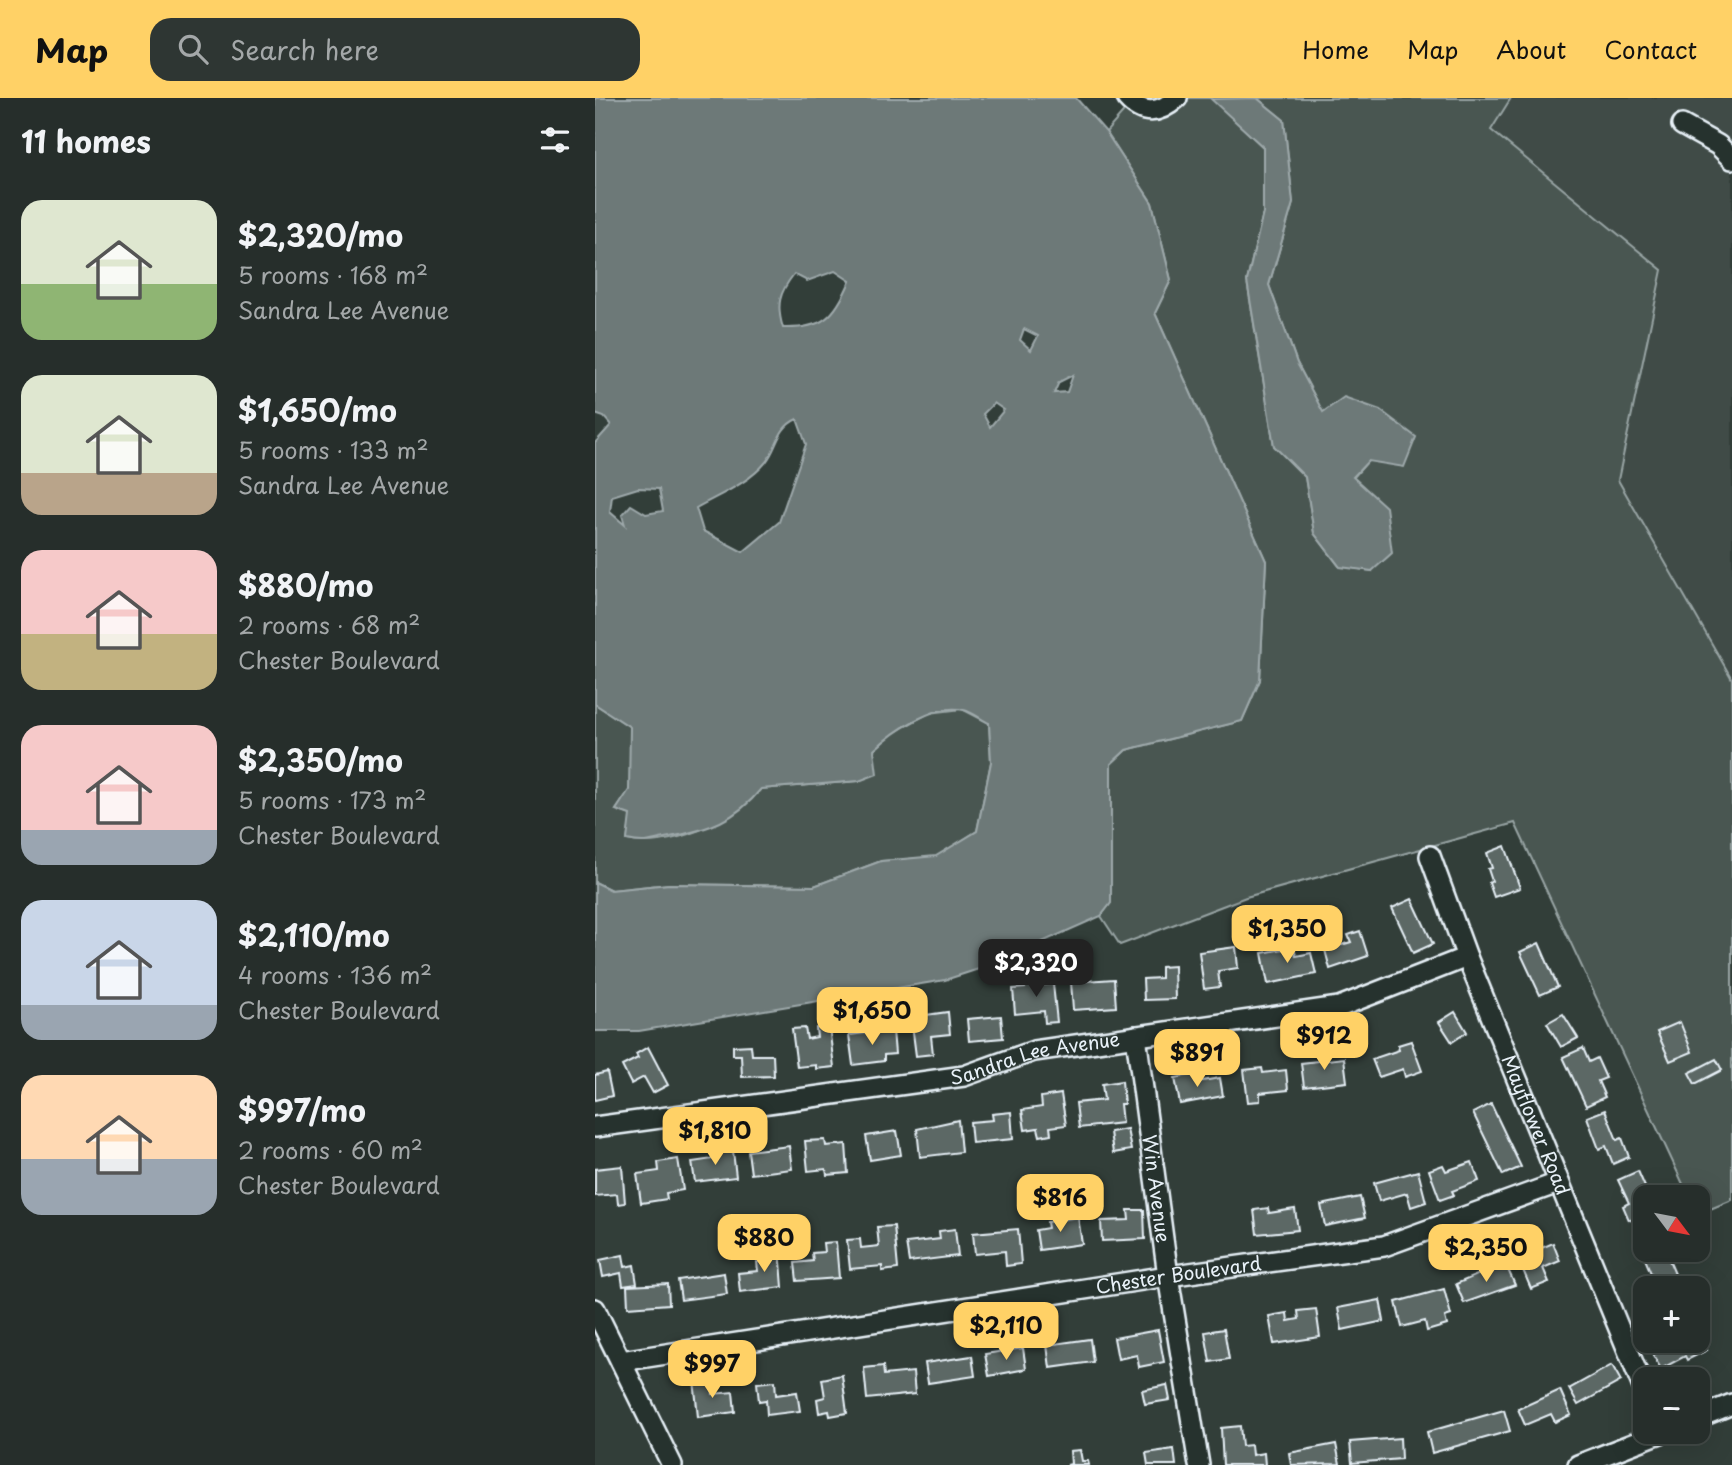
<!DOCTYPE html>
<meta charset="utf-8">
<style>
body{margin:0;font-family:"Playpen Sans",sans-serif;background:#2e3633;color:#f1f3f6;height:100vh;display:flex;flex-direction:column;font-size:26px;white-space:nowrap}
*{box-sizing:border-box;margin:0}
p{font-size:23px;color:#a4a8a9}
.icon{flex:none;width:38px;height:38px;fill:none;stroke:currentColor;stroke-width:2;stroke-linecap:round;stroke-linejoin:round}
.map{position:relative;flex:1;overflow:hidden}
.side{display:flex;flex-direction:column;background:#262e2b;width:595px}
.side>*{flex:none}
.needle{width:46px;rotate:122deg}
.tools{position:absolute;left:1038px;top:1087px;display:grid;gap:14px}
.tools a{display:grid;place-items:center;width:77px;height:77px;border-radius:14px;background:#262e2b;box-shadow:0 7px 28px #0002,0 0 0 2px #424a47;font-size:35px}
.price{position:absolute;translate:-50% -60px;padding:0 16px;border-radius:14px;background:#ffd166;color:#111;font-size:23px;line-height:46px;filter:drop-shadow(0 2px 4px #0008)}
.price::after{content:'';position:absolute;left:50%;top:42px;width:21px;height:16px;margin-left:-10px;background:inherit;clip-path:polygon(0 0,100% 0,50% 100%)}
.price.active{background:#222;color:#fff}
ul{padding:0;list-style:none}
li{display:flex;align-items:center;gap:21px;height:175px;padding:0 21px}
li span{display:grid;place-items:center;flex:none;width:196px;height:140px;border-radius:21px;color:#555}
li>.icon{margin-inline-start:auto}
span .icon{width:84px;height:84px;fill:#fffc;stroke-width:1}
li b{font-size:30px}
h2{display:flex;justify-content:space-between;align-items:center;height:84px;padding:0 21px;font-size:30px}
header{display:flex;align-items:center;gap:42px;box-sizing:border-box;height:98px;padding:0 35px;background:#ffd166;color:#111}
header strong{font-size:33px}
nav{display:flex;gap:38px;margin-inline-start:auto;font-size:24px}
.search{width:490px;height:63px;background:#2e3633;display:flex;align-items:center;gap:18px;box-sizing:border-box;padding:0 24px;border-radius:21px;color:#a4a8a9;font-size:26px}
main{display:flex;flex:1;min-height:0}
.map>svg:first-child{display:block}
.built{fill:#3f4b46}
.green{fill:#495651;stroke:#98a4a4;stroke-width:2}
.water{fill:#6d7978;stroke:#9ea9ab;stroke-width:2;fill-rule:evenodd}
.building{fill:#5c6865;stroke:#e8f1f8;stroke-width:2}
.lines{fill:none;stroke-linecap:round;stroke-linejoin:round}
.minor-casing{stroke:#e8f1f8;stroke-width:24}
.minor{stroke:#26332d;stroke-width:19}
.labels{text-anchor:middle;stroke-width:5;stroke-linejoin:round;paint-order:stroke}
.street-label{font-size:19px;fill:#e8f1f8;stroke:#26332d}
</style>
<header>
<strong>Map</strong>
<div class="search"><svg class="icon" aria-label="search" viewBox="0 0 24 24"><circle cx="10" cy="10" r="6"/><path d="M15 15l6 6"/></svg>Search here</div>
<nav><a>Home</a><a>Map</a><a>About</a><a>Contact</a></nav>
</header>
<main>
<section class="side">
<h2>11 homes<svg class="icon" aria-label="filters" viewBox="0 0 24 24"><path d="M4 7h16M4 17h16"/><circle cx="9" cy="7" r="2"/><circle cx="15" cy="17" r="2"/></svg></h2>
<ul>
<li><span style="background:linear-gradient(#dfe7d0 60%,#8fb573 0)"><svg class="icon" aria-label="home" viewBox="0 0 24 24"><path d="M3 11l9-7 9 7M6 9v11h12V9"/></svg></span><div><b>$2,320/mo</b><p>5 rooms · 168 m²</p><p>Sandra Lee Avenue</p></div></li>
<li><span style="background:linear-gradient(#dfe7d0 70%,#b9a48a 0)"><svg class="icon" aria-label="home" viewBox="0 0 24 24"><path d="M3 11l9-7 9 7M6 9v11h12V9"/></svg></span><div><b>$1,650/mo</b><p>5 rooms · 133 m²</p><p>Sandra Lee Avenue</p></div></li>
<li><span style="background:linear-gradient(#f6c9c9 60%,#c2b280 0)"><svg class="icon" aria-label="home" viewBox="0 0 24 24"><path d="M3 11l9-7 9 7M6 9v11h12V9"/></svg></span><div><b>$880/mo</b><p>2 rooms · 68 m²</p><p>Chester Boulevard</p></div></li>
<li><span style="background:linear-gradient(#f6c9c9 75%,#9aa5b1 0)"><svg class="icon" aria-label="home" viewBox="0 0 24 24"><path d="M3 11l9-7 9 7M6 9v11h12V9"/></svg></span><div><b>$2,350/mo</b><p>5 rooms · 173 m²</p><p>Chester Boulevard</p></div></li>
<li><span style="background:linear-gradient(#c9d6e8 75%,#9aa5b1 0)"><svg class="icon" aria-label="home" viewBox="0 0 24 24"><path d="M3 11l9-7 9 7M6 9v11h12V9"/></svg></span><div><b>$2,110/mo</b><p>4 rooms · 136 m²</p><p>Chester Boulevard</p></div></li>
<li><span style="background:linear-gradient(#ffd9b3 60%,#9aa5b1 0)"><svg class="icon" aria-label="home" viewBox="0 0 24 24"><path d="M3 11l9-7 9 7M6 9v11h12V9"/></svg></span><div><b>$997/mo</b><p>2 rooms · 60 m²</p><p>Chester Boulevard</p></div></li>
</ul>
</section>
<div class="map">
<svg width="1137" height="1367" viewBox="0 0 1137 1367">
<rect width="100%" height="100%" fill="#323e39"/>
<filter id="ink" filterUnits="userSpaceOnUse"><feTurbulence type="fractalNoise" baseFrequency=".0143" numOctaves="2"/><feDisplacementMap in="SourceGraphic" scale="14" xChannelSelector="R" yChannelSelector="G"/><feConvolveMatrix kernelMatrix="1 2 1 2 8 2 1 2 1" color-interpolation-filters="sRGB"/></filter>
<g filter="url(#ink)">
<polygon class="built" points="917,0 1137,0 1137,581 1023,382 1067,172 896,32"/>
<g class="green">
<polygon points="541,0 617,0 668,49 668,115 652,183 679,348 710,379 719,435 744,468 777,473 758,380 773,363 728,315 702,265 674,187 698,105 689,22 662,0 916,0 896,32 1067,172 1023,382 1137,581 1137,1102 1103,1116 1102,1099 1094,1099 920,725 651,799 525,847 506,818 516,805 516,666 531,652 647,623 665,582 671,463 560,215 576,182 557,105 511,34"/>
<path d="M0 606 35 629V692L21 712 36 717 32 742C71 752 140 723 165 691L264 683 278 653 296 636 334 615 367 611 394 625 396 664 382 733 341 759 286 763 219 788 74 786 16 792 0 784Z"/>
</g>
<g class="water">
<path d="M0 0H481L511 34 557 105 576 182 560 215 671 463 665 582 647 623 531 652 516 666V805L506 818 393 868 350 882 44 933H0V784L16 792 74 786 219 788 286 763 341 758 382 733 396 664 394 625C386 621 377 614 369 612 340 604 298 634 279 652L282 676 264 683 166 691C141 722 113 732 75 739 55 742 53 747 32 742L35 717 21 712 34 692 35 629 0 606V345L16 327 9 319 0 316ZM240 173 255 183C240 219 228 231 188 230 181 207 184 195 199 176L212 183ZM429 231 443 238 436 252 425 242ZM478 277 472 294 459 295 464 284ZM399 305 409 312 395 329 388 316ZM202 321 211 346 184 424 148 454 108 433 101 410C124 397 154 385 171 364 183 349 182 330 202 321ZM43 390 64 391 68 413 51 416 36 407 27 417 30 427 15 414 17 398Z"/>
<polygon points="662,0 689,22 698,105 674,187 702,265 728,314 749,299 785,312 821,339 809,369 773,363 758,379 791,409 797,455 777,473 745,469 719,435 710,379 679,348 652,183 668,115 668,49 616,1"/>
</g>
<g class="building">
<polygon points="910,748 925,790 899,799 894,785 897,783 893,771 897,770 892,755"/>
<polygon points="817,801 838,846 818,855 797,810"/>
<polygon points="765,833 773,858 735,871 730,852 756,844 753,837"/>
<polygon points="944,845 963,889 945,897 925,854"/>
<polygon points="641,849 643,870 623,873 625,889 609,891 604,854"/>
<polygon points="699,849 701,858 716,855 721,876 673,886 667,855"/>
<polygon points="579,868 580,901 549,902 548,881 566,880 566,869"/>
<polygon points="447,880 448,887 458,886 462,924 450,925 449,913 420,916 418,891 430,890 429,882"/>
<polygon points="519,881 521,909 478,912 476,884"/>
<polygon points="353,914 355,936 336,938 338,956 321,958 316,919"/>
<polygon points="860,914 872,934 857,944 844,924"/>
<polygon points="968,916 983,940 966,949 952,925"/>
<polygon points="406,918 408,940 374,943 372,921"/>
<polygon points="1085,924 1097,954 1075,963 1062,934"/>
<polygon points="234,928 239,969 221,971 221,967 202,969 197,931 210,930 212,941 222,939 221,930"/>
<polygon points="298,932 300,956 289,957 289,963 258,967 254,937"/>
<polygon points="816,943 827,973 810,979 808,971 784,979 777,961 804,952 803,947"/>
<polygon points="156,947 157,957 178,957 179,978 147,979 146,957 138,957 138,948"/>
<polygon points="53,949 73,987 58,995 49,979 36,986 27,968 43,960 41,956"/>
<polygon points="988,950 994,964 1002,960 1011,980 1003,983 1010,999 991,1008 968,959"/>
<polygon points="749,960 752,984 709,989 706,965"/>
<polygon points="1121,961 1127,972 1100,986 1094,975"/>
<polygon points="667,970 668,975 691,972 693,992 665,995 665,1003 653,1004 649,972"/>
<polygon points="12,974 17,998 0,1002 0,977"/>
<polygon points="600,976 601,984 625,980 628,998 585,1006 580,980"/>
<polygon points="527,983 529,1006 525,1006 527,1025 484,1030 481,1005 509,1002 507,986"/>
<polygon points="466,996 471,1027 455,1029 456,1036 445,1038 443,1030 430,1032 427,1012 447,1009 446,999"/>
<polygon points="896,1006 926,1069 908,1077 878,1015"/>
<polygon points="1010,1012 1022,1042 1027,1040 1034,1059 1018,1066 1011,1048 1004,1051 992,1019"/>
<polygon points="416,1014 418,1041 377,1045 375,1024 398,1022 397,1016"/>
<polygon points="363,1022 366,1054 325,1059 322,1031"/>
<polygon points="532,1031 536,1052 518,1055 515,1034"/>
<polygon points="302,1033 306,1057 275,1062 271,1038"/>
<polygon points="230,1042 231,1048 251,1046 253,1075 232,1077 231,1071 213,1073 210,1043"/>
<polygon points="194,1048 197,1071 156,1076 153,1053"/>
<polygon points="138,1053 141,1079 100,1084 97,1064 118,1061 117,1055"/>
<polygon points="83,1061 88,1092 71,1095 72,1101 46,1105 42,1076 64,1073 63,1064"/>
<polygon points="877,1064 884,1083 857,1093 859,1097 845,1102 834,1072 848,1067 851,1073"/>
<polygon points="27,1068 30,1105 23,1106 22,1096 0,1098 0,1071"/>
<polygon points="823,1073 831,1104 816,1109 812,1095 784,1103 779,1085"/>
<polygon points="1043,1073 1053,1096 1060,1094 1062,1099 1050,1099 1050,1115 1034,1122 1028,1108 1034,1105 1023,1082"/>
<polygon points="486,1085 489,1102 472,1105 469,1088"/>
<polygon points="765,1099 770,1120 730,1128 726,1107"/>
<polygon points="673,1110 674,1115 700,1111 703,1132 662,1136 659,1112"/>
<polygon points="533,1112 549,1112 550,1141 507,1143 506,1123 534,1122"/>
<polygon points="483,1119 487,1146 444,1152 441,1132 453,1130 452,1124"/>
<polygon points="299,1128 303,1171 287,1173 287,1168 255,1171 252,1142 265,1141 266,1150 284,1148 282,1129"/>
<polygon points="360,1131 363,1158 314,1164 311,1145 345,1141 344,1133"/>
<polygon points="423,1131 426,1166 411,1168 410,1153 380,1156 378,1135"/>
<polygon points="1050,1135 1050,1152 1078,1152 1071,1155 1080,1176 1060,1185 1041,1139"/>
<polygon points="241,1144 244,1180 202,1183 200,1165 218,1163 217,1155 229,1154 228,1145"/>
<polygon points="958,1145 965,1163 948,1170 954,1184 936,1191 923,1160"/>
<polygon points="185,1151 188,1189 145,1194 143,1175 163,1173 162,1164 170,1164 169,1153"/>
<polygon points="28,1157 30,1169 39,1167 42,1186 28,1188 26,1175 8,1179 5,1162"/>
<polygon points="910,1165 920,1187 869,1205 861,1186"/>
<polygon points="129,1175 132,1196 86,1202 83,1182"/>
<polygon points="73,1186 74,1206 33,1209 32,1188"/>
<polygon points="849,1191 856,1217 850,1219 852,1227 832,1233 830,1223 807,1229 801,1204"/>
<polygon points="785,1202 789,1223 747,1232 743,1210"/>
<polygon points="721,1211 725,1239 679,1246 674,1218 692,1215 693,1223 704,1221 703,1213"/>
<polygon points="629,1231 634,1261 615,1264 610,1234"/>
<polygon points="563,1232 569,1264 544,1269 542,1257 523,1261 519,1240"/>
<polygon points="1102,1235 1112,1252 1092,1262 1090,1258 1066,1271 1058,1257 1086,1242 1102,1242"/>
<polygon points="495,1241 498,1264 455,1270 452,1247"/>
<polygon points="428,1250 431,1271 394,1278 390,1256"/>
<polygon points="377,1258 380,1278 333,1285 330,1265"/>
<polygon points="1017,1267 1026,1283 983,1307 974,1291"/>
<polygon points="288,1268 289,1277 318,1274 320,1296 272,1301 269,1270"/>
<polygon points="247,1277 252,1315 235,1318 234,1313 224,1315 222,1301 230,1299 227,1281"/>
<polygon points="117,1280 118,1296 138,1294 140,1314 103,1319 99,1282"/>
<polygon points="180,1283 181,1297 202,1294 205,1313 172,1317 171,1302 164,1303 162,1285"/>
<polygon points="572,1287 575,1302 550,1306 547,1292"/>
<polygon points="965,1292 976,1317 960,1324 956,1316 930,1327 923,1311"/>
<polygon points="909,1312 915,1333 837,1355 832,1334"/>
<polygon points="645,1328 647,1348 656,1347 657,1357 669,1355 670,1367 628,1367 626,1330"/>
<polygon points="805,1340 806,1361 757,1365 755,1344"/>
<polygon points="741,1346 745,1366 696,1367 694,1355"/>
<polygon points="579,1351 581,1367 553,1367 551,1355"/>
<polygon points="485,1352 487,1363 493,1363 494,1367 472,1367 476,1366 475,1353"/>
</g>
<g class="lines">
<defs>
<g id="minor">
<path d="M532 0C548 18 564 16 582 0"/>
<polyline points="1087,27 1123,47 1137,61"/>
<path id="s1" d="M835 758 872 859 1050 1294"/>
<path id="s2" d="M541 938 573 1178 604 1367"/>
<path id="s3" d="M0 1029 369 978 439 953 744 909 872 859"/>
<polyline points="0,1211 77,1367"/>
<path id="s4" d="M26 1263 573 1178 789 1148 963 1085"/>
<polyline points="1102,1320 1137,1306"/>
<polyline points="983,1367 1068,1334"/>
</g>
</defs>
<use href="#minor" class="minor-casing"/>
<use href="#minor" class="minor"/>
</g>
</g>
<g class="labels">
<g class="street-label">
<text dy="7" stroke="none"><textPath href="#s3" startOffset="446">Sandra Lee Avenue</textPath></text>
<text dy="7" stroke="none"><textPath href="#s1" startOffset="289">Mayflower Road</textPath></text>
<text dy="7" stroke="none"><textPath href="#s2" startOffset="154">Win Avenue</textPath></text>
<text dy="7" stroke="none"><textPath href="#s4" startOffset="564">Chester Boulevard</textPath></text>
</g>
</g>
</svg>
<div class="tools">
<a><svg class="needle" viewBox="-14 -14 28 28"><path d="M0-13l5 13h-10z" fill="#e53935"/><path d="M0 13l5-13h-10z" fill="#a4a8a9"/></svg></a>
<a>+</a>
<a>−</a>
</div>
<b class="price" style="left:692px;top:867px">$1,350</b>
<b class="price active" style="left:441px;top:901px">$2,320</b>
<b class="price" style="left:277px;top:949px">$1,650</b>
<b class="price" style="left:729px;top:974px">$912</b>
<b class="price" style="left:602px;top:991px">$891</b>
<b class="price" style="left:120px;top:1069px">$1,810</b>
<b class="price" style="left:465px;top:1136px">$816</b>
<b class="price" style="left:169px;top:1176px">$880</b>
<b class="price" style="left:891px;top:1186px">$2,350</b>
<b class="price" style="left:411px;top:1264px">$2,110</b>
<b class="price" style="left:117px;top:1302px">$997</b>
</div>
</main>
